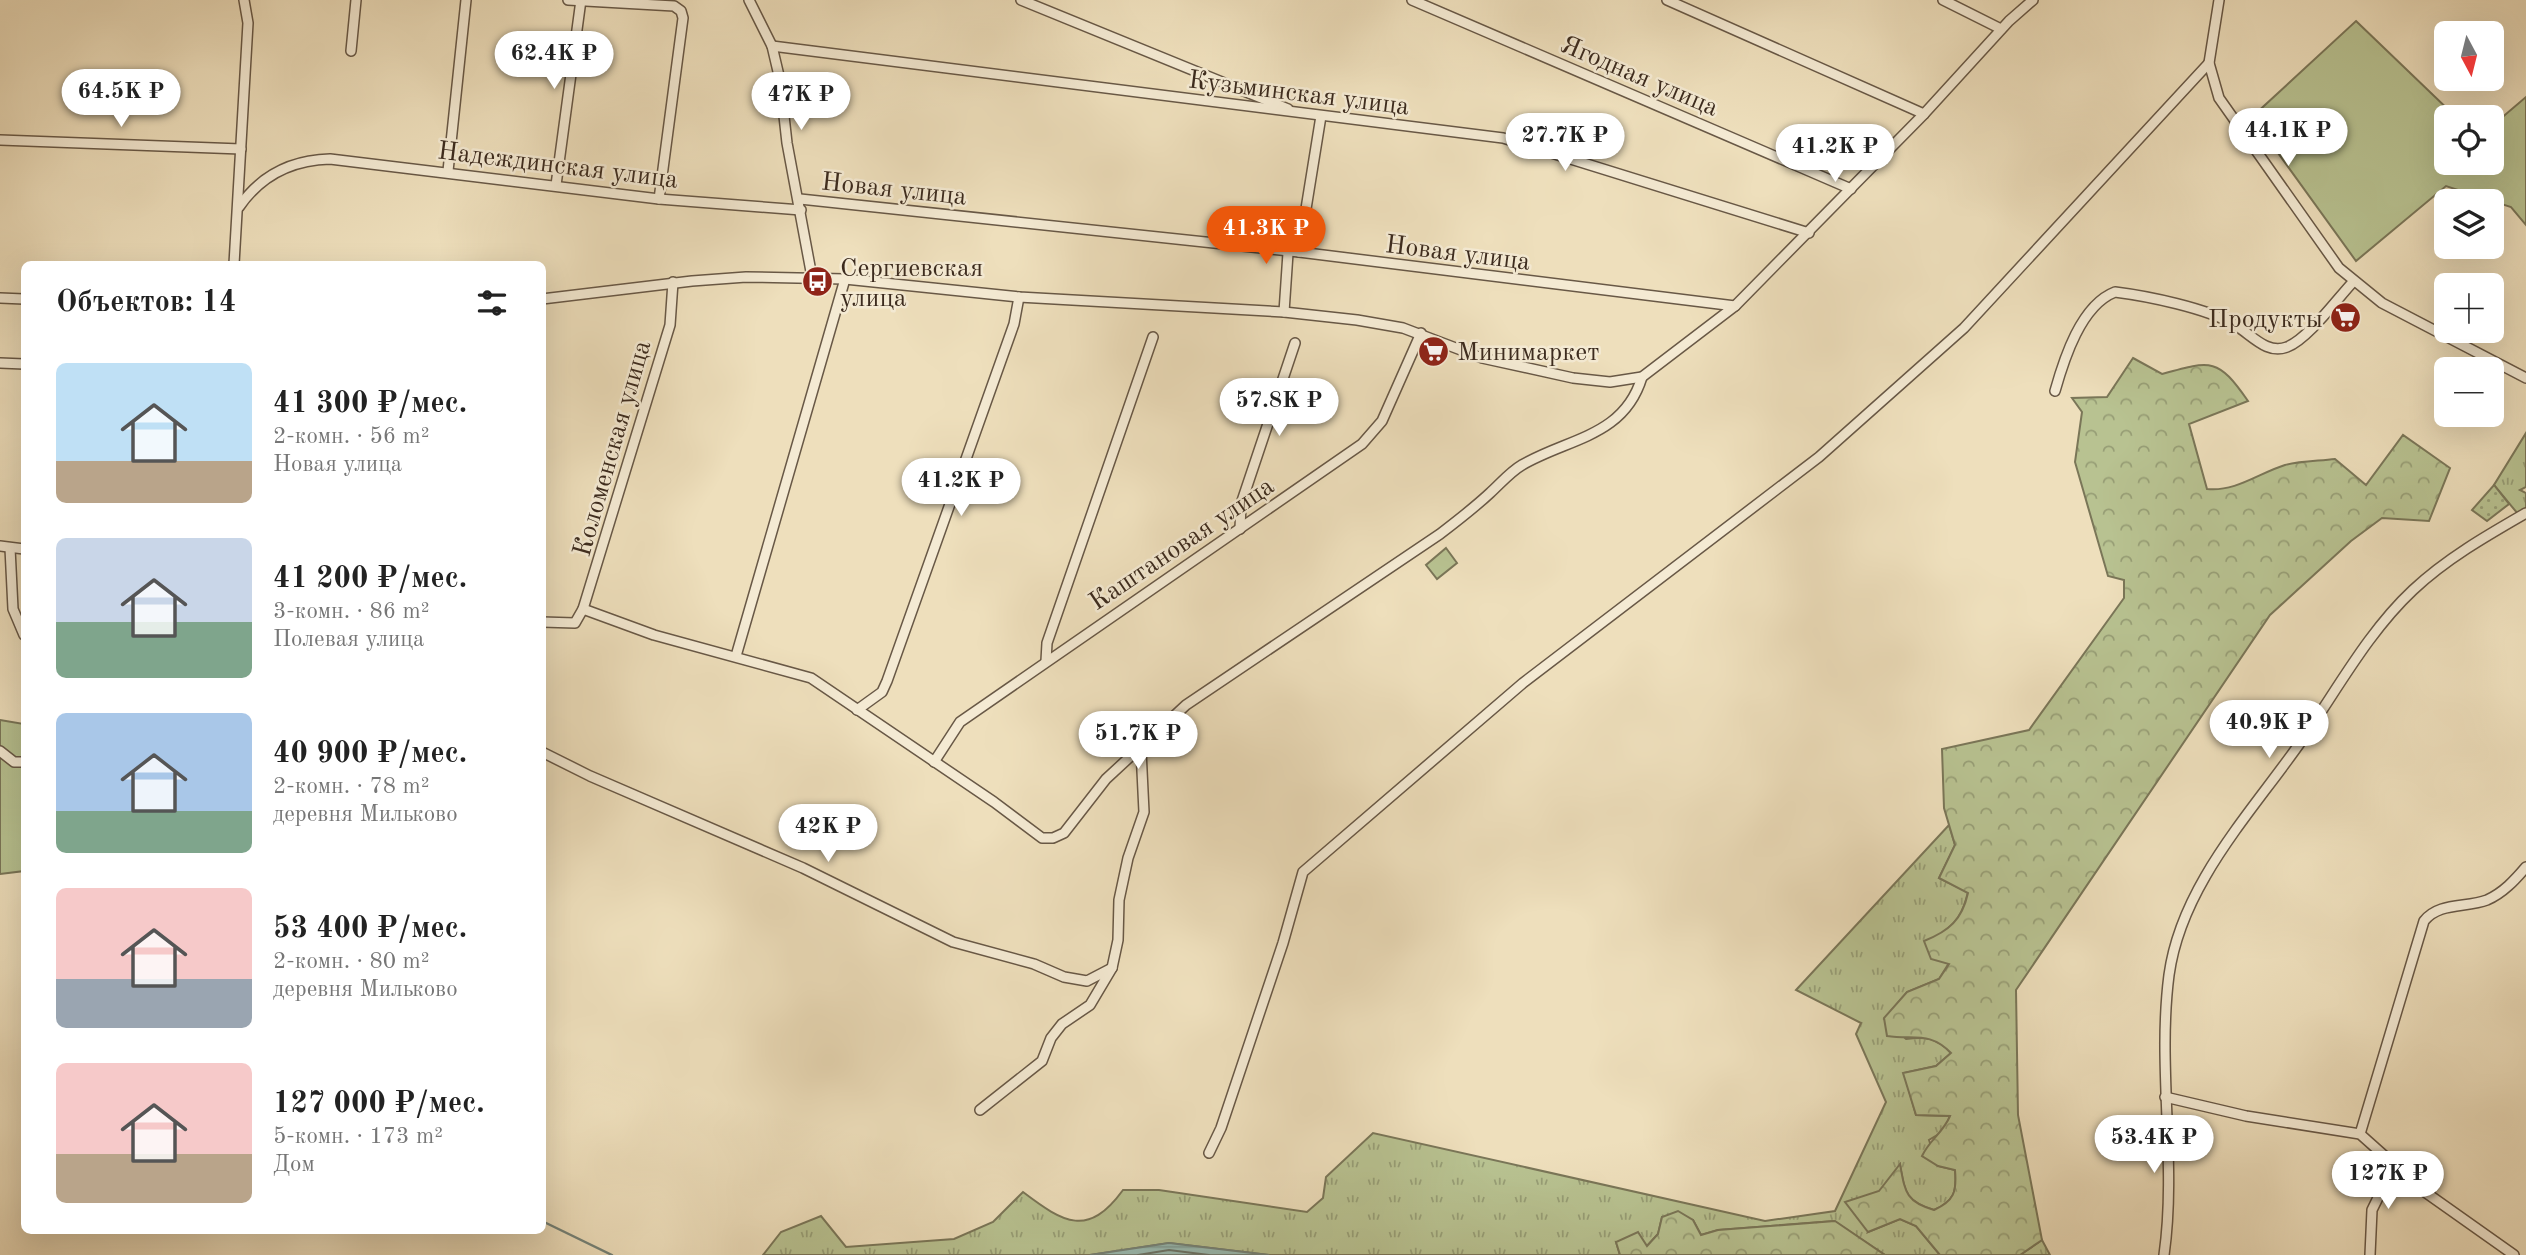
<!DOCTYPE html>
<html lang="ru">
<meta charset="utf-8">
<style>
body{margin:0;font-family:"Old Standard TT",serif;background:#f6f6f6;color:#222;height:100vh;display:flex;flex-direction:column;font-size:26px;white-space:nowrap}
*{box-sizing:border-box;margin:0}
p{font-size:23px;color:#767676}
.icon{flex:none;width:38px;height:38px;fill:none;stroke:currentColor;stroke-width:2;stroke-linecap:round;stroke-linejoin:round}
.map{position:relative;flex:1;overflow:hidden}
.side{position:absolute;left:21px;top:261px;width:525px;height:973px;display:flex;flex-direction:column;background:#fff;border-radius:10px;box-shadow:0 7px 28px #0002}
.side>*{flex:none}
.needle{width:46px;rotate:173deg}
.controls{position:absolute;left:2434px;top:21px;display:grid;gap:14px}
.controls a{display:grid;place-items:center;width:70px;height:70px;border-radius:10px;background:#fff;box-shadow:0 7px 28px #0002;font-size:35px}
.price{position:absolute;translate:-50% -60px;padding:0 16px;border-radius:24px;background:#fff;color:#222;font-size:23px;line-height:46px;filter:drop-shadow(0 2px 4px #0008)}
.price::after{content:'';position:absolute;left:50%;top:42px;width:21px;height:16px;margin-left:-10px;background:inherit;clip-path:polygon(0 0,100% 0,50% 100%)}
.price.on{background:#ea580c;color:#fff}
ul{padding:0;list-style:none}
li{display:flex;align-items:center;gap:21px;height:175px;padding:0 35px}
li span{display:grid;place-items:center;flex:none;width:196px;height:140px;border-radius:10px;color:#555}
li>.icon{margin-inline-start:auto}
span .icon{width:84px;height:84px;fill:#fffc;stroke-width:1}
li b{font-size:30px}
h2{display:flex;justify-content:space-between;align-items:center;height:84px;padding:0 35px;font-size:30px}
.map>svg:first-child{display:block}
.grass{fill:url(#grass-tufts);stroke:#7a7658;stroke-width:2}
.forest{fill:url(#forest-crowns);stroke:#7a7658;stroke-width:2}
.park{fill:url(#park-dots);stroke:#7a7658;stroke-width:2}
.garden{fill:#b8c291;stroke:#7a7658;stroke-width:2}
.water{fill:url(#water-rules);stroke:#748278;stroke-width:2}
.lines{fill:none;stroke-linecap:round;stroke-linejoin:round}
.shore{stroke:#6a7469;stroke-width:2}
.stream{stroke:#748278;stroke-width:2.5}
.minor-casing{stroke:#685846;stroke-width:12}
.minor{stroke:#f4ead3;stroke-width:9}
.labels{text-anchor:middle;stroke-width:5;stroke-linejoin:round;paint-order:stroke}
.street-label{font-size:26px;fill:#3c2b1e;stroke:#f4ead3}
.poi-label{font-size:26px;fill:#3c2b1e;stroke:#f4ead3;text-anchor:start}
</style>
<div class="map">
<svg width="2526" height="1255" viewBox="0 0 2526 1255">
<defs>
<pattern id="grass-tufts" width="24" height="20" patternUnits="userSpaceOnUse" patternTransform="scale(1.75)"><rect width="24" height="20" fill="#b8c291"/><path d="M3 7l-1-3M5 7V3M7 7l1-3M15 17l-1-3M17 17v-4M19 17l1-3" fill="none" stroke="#979e76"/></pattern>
<pattern id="forest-crowns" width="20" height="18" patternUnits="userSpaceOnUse" patternTransform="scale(1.75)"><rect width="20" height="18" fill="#b8c291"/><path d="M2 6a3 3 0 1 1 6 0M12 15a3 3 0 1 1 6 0" fill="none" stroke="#979e76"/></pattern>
<pattern id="park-dots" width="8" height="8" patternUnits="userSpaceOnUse" patternTransform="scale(1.75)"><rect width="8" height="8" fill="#b8c291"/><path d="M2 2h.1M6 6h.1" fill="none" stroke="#979e76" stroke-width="1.8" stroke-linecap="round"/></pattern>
<pattern id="water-rules" width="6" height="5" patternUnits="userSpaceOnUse" patternTransform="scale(1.75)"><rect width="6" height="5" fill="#99bcb4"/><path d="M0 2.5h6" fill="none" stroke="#7e9992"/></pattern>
</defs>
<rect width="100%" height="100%" fill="#eedfbc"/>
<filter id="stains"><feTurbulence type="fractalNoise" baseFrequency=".00286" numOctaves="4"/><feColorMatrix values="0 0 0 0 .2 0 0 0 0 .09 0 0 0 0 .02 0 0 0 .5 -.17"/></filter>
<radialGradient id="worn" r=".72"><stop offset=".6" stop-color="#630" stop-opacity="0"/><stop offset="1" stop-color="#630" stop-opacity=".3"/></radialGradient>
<g class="grass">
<polygon points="2526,433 2526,487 2520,490 2526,493 2526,509 2518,514 2494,485"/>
<path d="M1949 825 1955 845 1939 878 1968 892C1963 913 1957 923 1939 935L1949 963 1939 979 1907 992 1884 1019 1906 1039C1926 1036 1937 1038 1951 1053L1936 1066 1904 1073 1916 1115 1950 1116 1944 1131 1929 1140 1938 1166 1955 1170C1957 1192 1954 1201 1934 1210 1905 1201 1905 1192 1900 1165L1868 1232 1900 1219 1916 1226 1940 1255H1885L1834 1221 1718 1230 1701 1235 1693 1220 1662 1217 1658 1234 1647 1246 1616 1242 1620 1255H1269L1169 1243 1090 1255H763L781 1232 821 1216 846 1247 954 1239 993 1222 1023 1192C1064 1223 1088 1238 1123 1190H1159L1307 1212 1323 1198 1326 1177 1373 1133 1765 1221 1835 1211 1886 1102 1856 1034 1861 1023 1796 990Z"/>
<polygon points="2042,1240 2050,1255 2020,1255"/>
</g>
<g class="forest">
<path d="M2133 358 2162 374C2212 360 2218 358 2248 401L2189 424 2207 489C2236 492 2259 473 2285 465 2300 461 2319 461 2335 459L2366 485 2403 435 2450 468 2429 521 2382 518 2351 541 2270 615 2016 990 2018 1115 2042 1240 2020 1255H1940L1916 1226 1900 1219 1868 1232 1845 1202 1879 1191 1900 1164C1905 1191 1905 1202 1934 1210 1954 1201 1957 1192 1955 1170L1938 1166 1922 1156C1930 1139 1943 1133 1950 1116L1916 1115 1903 1073 1936 1066 1951 1053C1930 1031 1914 1040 1887 1036L1884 1018 1907 992 1939 979 1949 964 1931 959 1924 941C1949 931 1962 920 1968 893L1939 878 1955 845 1944 808 1942 749 2029 730 2124 598V580L2108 576 2075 462 2082 412 2072 398 2107 397Z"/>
<polygon points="1678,1211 1693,1220 1701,1235 1718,1230 1835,1221 1885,1255 1620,1255 1616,1242 1638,1232 1647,1246 1658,1234 1662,1217"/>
</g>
<polygon class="park" points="2494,485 2509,504 2487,521 2472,510"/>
<g class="garden">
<polygon points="2356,21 2456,117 2446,117 2446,163 2492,163 2492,126 2526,97 2526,225 2511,207 2446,186 2356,261 2252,117"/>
<polygon points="1446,548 1457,563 1437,579 1426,565"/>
<polygon points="0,720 24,724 24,871 0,874"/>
</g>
<polygon class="water" points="1169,1243 1269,1255 1090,1255"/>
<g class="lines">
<polyline class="shore" points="1138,1255 1169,1250 1209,1255"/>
<polyline class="stream" points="542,1221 612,1255"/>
<defs>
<g id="minor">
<polyline points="568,0 674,6 681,11 683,18 659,199"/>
<polyline points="749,0 772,46 780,80 787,143 812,277"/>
<polyline points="1021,0 1288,109"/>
<polyline points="1412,0 1851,189"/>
<polyline points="1667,0 1924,114"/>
<polyline points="1943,0 2001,29"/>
<polyline points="2219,0 2209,63 2219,98 2339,268 2382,303 2526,378"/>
<polyline points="772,46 1503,138 1809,233"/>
<polyline points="351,51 356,0"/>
<polyline points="0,140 241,149"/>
<polyline points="448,171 466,0"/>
<polyline points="556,185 581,0"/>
<polyline points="800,199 1299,252 1735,306"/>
<path d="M239 207C261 175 292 160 330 159L659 199 801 210"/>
<polyline points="1299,252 1321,116"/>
<polyline points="234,264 248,23 244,0"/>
<polyline points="0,298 24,299"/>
<polyline points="542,299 692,281 746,277 845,279 1019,297 1284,312 1357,320 1403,328 1482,358 1573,378 1610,382 1642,377 1735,306 1924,114 2009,21 2033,0"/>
<polyline points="1284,312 1288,253"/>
<polyline points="0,363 24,364"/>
<path d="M2055 391C2064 359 2081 305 2115 292 2147 296 2207 308 2235 325 2252 335 2267 355 2287 347 2308 339 2337 299 2353 282"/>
<polyline points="1240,529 1241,504 1295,343"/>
<polyline points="0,546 24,549"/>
<polyline points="10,548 13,609 24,635"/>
<path d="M583 609 654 635 811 678 994 802 1042 838H1053L1064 833 1106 779 1186 705 1440 534C1457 521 1474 508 1490 493 1500 484 1510 472 1522 465 1568 438 1624 437 1642 377"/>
<polyline points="542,622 575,623 583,609 670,325 673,282"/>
<polyline points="736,656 845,279"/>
<polyline points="1046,661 1047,643 1153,337"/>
<polyline points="857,710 882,692 887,681 1014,324 1019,297"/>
<polyline points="0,751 14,762 24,762"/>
<polyline points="542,752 590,776 803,868 953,942 1034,964 1064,977 1087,981 1112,968"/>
<polyline points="934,762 960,722 1362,444 1382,421 1421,333"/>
<polyline points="2165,1097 2246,1116 2360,1134 2425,1192 2514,1255"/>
<polyline points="980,1110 1042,1061 1051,1038 1062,1024 1090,1005 1112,968 1118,940 1119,900 1128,858 1144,812 1141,750"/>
<path d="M2360 1134 2424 921C2439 902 2466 908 2487 900 2503 893 2515 880 2526 867"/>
<polyline points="1209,1153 1221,1128 1283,943 1303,872 1523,683 1819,457 1964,328 2209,63"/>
<path d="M2164 1255C2177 1163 2157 1068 2169 975 2181 886 2250 814 2300 743 2336 692 2367 633 2413 590 2446 559 2486 536 2526 513"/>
<polyline points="2370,1255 2372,1210 2394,1165"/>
</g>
</defs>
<use href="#minor" class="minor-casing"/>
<use href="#minor" class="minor"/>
</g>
<defs>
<symbol id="bus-disc" viewBox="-11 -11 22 22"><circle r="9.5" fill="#8f2418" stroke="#f4ead3"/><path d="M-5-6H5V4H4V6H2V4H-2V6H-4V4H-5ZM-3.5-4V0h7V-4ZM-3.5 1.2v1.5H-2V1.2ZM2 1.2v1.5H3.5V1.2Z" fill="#fff"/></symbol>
<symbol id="supermarket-disc" viewBox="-11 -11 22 22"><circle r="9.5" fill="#8f2418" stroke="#f4ead3"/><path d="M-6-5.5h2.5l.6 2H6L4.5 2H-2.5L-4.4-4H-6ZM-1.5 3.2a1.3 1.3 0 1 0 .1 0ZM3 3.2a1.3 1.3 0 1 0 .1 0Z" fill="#fff"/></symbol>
</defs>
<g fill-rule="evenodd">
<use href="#bus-disc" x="800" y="264" width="35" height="35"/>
<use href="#supermarket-disc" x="2328" y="300" width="35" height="35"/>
<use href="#supermarket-disc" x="1416" y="334" width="35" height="35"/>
</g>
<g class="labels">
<g class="street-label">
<text transform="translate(1640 75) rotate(23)" y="9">Ягодная улица</text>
<text transform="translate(1299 92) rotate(7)" y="9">Кузьминская улица</text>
<text transform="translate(558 164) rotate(7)" y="9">Надеждинская улица</text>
<text transform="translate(894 188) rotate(6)" y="9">Новая улица</text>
<text transform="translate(1458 252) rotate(7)" y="9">Новая улица</text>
<text transform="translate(611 448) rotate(-74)" y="9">Коломенская улица</text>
<text transform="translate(1181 543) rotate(-34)" y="9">Каштановая улица</text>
</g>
<g class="poi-label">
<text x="840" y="276">Сергиевская<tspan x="840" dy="30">улица</tspan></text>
<text x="2323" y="327" text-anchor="end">Продукты</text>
<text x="1457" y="360">Минимаркет</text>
</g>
</g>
<rect width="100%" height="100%" filter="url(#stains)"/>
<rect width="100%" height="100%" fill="url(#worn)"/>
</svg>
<div class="controls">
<a><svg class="needle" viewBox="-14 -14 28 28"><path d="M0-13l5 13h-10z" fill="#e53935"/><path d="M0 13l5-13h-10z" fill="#767676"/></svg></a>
<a><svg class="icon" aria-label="locate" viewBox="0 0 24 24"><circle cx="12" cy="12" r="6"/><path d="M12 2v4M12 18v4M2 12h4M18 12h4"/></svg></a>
<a><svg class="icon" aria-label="layers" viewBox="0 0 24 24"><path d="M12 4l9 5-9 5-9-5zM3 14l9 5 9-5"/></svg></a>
<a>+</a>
<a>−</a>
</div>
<b class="price" style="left:554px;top:91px">62.4K ₽</b>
<b class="price" style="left:121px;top:129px">64.5K ₽</b>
<b class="price" style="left:801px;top:132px">47K ₽</b>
<b class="price" style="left:2288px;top:168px">44.1K ₽</b>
<b class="price" style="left:1565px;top:173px">27.7K ₽</b>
<b class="price" style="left:1835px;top:184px">41.2K ₽</b>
<b class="price on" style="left:1266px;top:266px">41.3K ₽</b>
<b class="price" style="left:1279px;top:438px">57.8K ₽</b>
<b class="price" style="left:961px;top:518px">41.2K ₽</b>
<b class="price" style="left:2269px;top:760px">40.9K ₽</b>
<b class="price" style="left:1138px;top:771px">51.7K ₽</b>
<b class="price" style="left:828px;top:864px">42K ₽</b>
<b class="price" style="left:2154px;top:1175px">53.4K ₽</b>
<b class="price" style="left:2388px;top:1211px">127K ₽</b>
<section class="side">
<h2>Объектов: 14<svg class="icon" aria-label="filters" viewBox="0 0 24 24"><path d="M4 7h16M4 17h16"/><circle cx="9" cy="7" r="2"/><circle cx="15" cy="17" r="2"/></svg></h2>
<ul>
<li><span style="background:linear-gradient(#bfe0f5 70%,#b9a48a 0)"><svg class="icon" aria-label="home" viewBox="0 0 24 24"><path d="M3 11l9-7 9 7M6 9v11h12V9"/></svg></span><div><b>41 300 ₽/мес.</b><p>2-комн. · 56 m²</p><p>Новая улица</p></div></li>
<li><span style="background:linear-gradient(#c9d6e8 60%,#7fa58c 0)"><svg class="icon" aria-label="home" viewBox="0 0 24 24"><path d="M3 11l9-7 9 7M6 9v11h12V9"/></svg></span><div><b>41 200 ₽/мес.</b><p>3-комн. · 86 m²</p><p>Полевая улица</p></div></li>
<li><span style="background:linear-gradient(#a9c7e8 70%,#7fa58c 0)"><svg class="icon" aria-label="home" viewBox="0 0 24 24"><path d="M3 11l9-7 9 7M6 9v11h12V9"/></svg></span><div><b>40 900 ₽/мес.</b><p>2-комн. · 78 m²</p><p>деревня Мильково</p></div></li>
<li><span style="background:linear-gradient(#f6c9c9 65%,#9aa5b1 0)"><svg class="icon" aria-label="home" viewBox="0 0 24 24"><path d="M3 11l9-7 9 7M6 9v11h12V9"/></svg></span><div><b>53 400 ₽/мес.</b><p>2-комн. · 80 m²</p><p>деревня Мильково</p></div></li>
<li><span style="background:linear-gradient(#f6c9c9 65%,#b9a48a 0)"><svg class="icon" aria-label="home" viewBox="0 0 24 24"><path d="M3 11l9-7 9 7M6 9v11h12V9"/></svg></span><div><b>127 000 ₽/мес.</b><p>5-комн. · 173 m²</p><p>Дом</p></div></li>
</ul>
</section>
</div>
